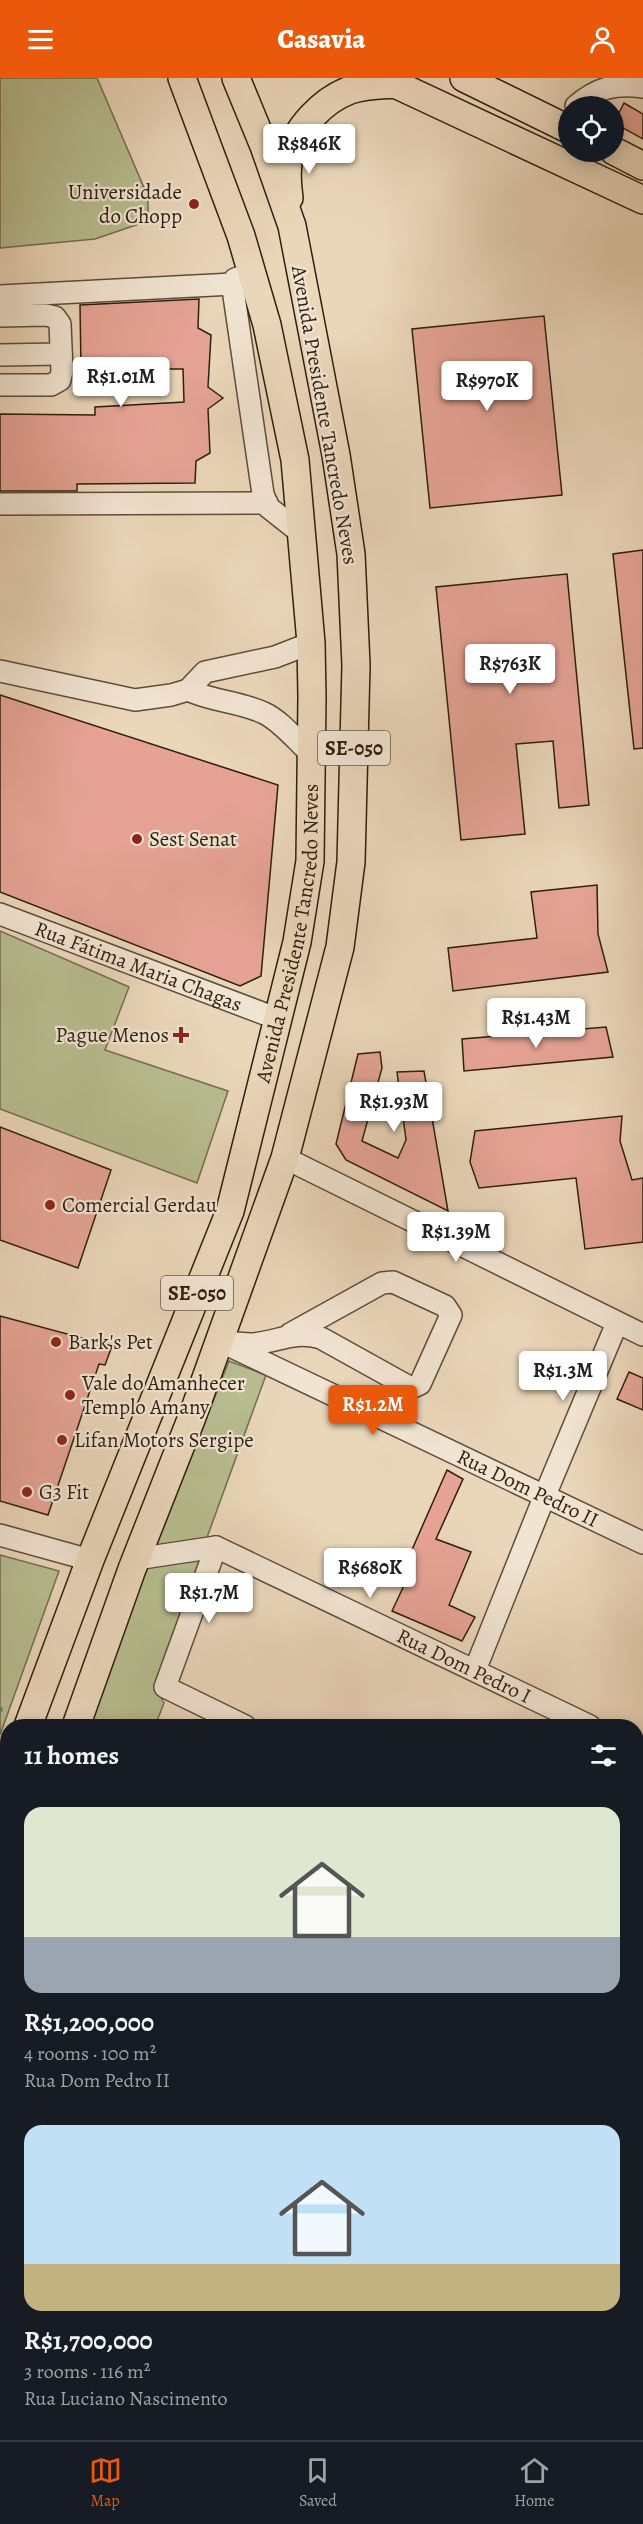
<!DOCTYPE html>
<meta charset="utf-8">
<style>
body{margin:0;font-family:Alegreya,serif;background:#242831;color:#f1f3f6;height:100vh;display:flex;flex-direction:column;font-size:22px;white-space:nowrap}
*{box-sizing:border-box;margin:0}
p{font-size:20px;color:#9ea1a6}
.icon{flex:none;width:33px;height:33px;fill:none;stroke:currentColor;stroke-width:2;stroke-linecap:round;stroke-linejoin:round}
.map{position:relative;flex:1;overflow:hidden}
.sheet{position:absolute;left:0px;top:1641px;width:644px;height:722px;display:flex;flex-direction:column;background:#171b24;border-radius:24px 24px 0 0;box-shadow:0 3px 15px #0003}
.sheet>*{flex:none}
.tools{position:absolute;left:558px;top:18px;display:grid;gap:12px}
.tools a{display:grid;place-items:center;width:66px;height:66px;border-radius:50%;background:#171b24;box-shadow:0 3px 15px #0003;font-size:30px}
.price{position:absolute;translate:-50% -51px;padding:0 14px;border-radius:6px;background:#fff;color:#222;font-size:20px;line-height:39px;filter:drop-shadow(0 2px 3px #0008)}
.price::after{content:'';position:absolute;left:50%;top:36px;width:18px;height:14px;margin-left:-9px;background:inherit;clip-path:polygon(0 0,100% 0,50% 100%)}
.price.on{background:#ea580c;color:#fff}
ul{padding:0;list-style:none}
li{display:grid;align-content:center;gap:12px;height:318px;padding:0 24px}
li span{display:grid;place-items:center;height:186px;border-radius:18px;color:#555}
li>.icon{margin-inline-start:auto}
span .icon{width:108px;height:108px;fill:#fffc;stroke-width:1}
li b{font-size:26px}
h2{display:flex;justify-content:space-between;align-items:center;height:72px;padding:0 24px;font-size:26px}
header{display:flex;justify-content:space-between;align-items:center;height:78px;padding:0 24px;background:#ea580c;color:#fff;font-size:27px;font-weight:800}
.menu{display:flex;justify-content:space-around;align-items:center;height:84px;border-top:2px solid #363941;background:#171b24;font-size:16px;color:#9ea1a6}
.menu a{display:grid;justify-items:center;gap:3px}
.menu .on{color:#ea580c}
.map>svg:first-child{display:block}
.green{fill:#b7bd8f;stroke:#726e50;stroke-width:1.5}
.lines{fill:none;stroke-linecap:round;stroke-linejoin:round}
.stream{stroke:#6e7b71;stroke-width:5}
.building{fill:#e6a395;stroke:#2e1f10;stroke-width:1.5}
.minor-casing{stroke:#5d4d3a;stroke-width:24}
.major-casing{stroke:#2e1f10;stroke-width:30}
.minor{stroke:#f1e4d2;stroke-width:21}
.major{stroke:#ead6b9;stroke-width:27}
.poi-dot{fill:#8f2418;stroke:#f1e4d2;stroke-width:2}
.labels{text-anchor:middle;stroke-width:4.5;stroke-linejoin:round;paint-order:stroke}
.shield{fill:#f1e4d2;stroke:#685a4a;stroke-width:1.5}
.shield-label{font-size:20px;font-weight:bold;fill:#2e1f10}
.poi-label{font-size:21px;fill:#2e1f10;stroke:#f1e4d2;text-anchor:start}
.street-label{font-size:21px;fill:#2e1f10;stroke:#f1e4d2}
</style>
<header><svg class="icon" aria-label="menu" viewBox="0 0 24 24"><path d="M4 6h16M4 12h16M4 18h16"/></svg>Casavia<svg class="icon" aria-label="person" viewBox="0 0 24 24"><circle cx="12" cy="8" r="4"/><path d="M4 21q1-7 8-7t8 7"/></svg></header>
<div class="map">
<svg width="643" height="2362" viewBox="0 0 643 2362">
<rect width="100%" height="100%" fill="#ead6b9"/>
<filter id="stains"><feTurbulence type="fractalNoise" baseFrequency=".00333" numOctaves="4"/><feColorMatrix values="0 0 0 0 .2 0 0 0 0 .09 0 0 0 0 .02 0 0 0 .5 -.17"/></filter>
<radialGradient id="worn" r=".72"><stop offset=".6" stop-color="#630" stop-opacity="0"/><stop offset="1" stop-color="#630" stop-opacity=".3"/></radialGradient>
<g class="green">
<polygon points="0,0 97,0 148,119 148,143 95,161 0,170"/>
<polygon points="0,853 129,909 105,972 228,1013 197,1105 0,1031"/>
<polygon points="229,1283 266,1297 205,1465 155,1471"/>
<polygon points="204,1475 157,1612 164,1625 155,1648 85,1648 148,1485"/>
<polygon points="0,1477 59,1493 0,1657"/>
<polygon points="7,1852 7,1945 0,1961 0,1872"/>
<polygon points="294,2355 370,2355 383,2362 291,2362"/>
</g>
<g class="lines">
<polyline class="stream" points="0,1631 0,1632"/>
</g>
<g class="building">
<polygon points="624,25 643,36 643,61 614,45"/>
<polygon points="199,221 198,250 211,257 208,309 223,320 208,331 210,375 196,383 195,405 77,406 77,413 0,413 0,336 95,337 95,329 184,324 183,291 81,291 80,227"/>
<polygon points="544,238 562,417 430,430 412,251"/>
<polygon points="643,472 643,670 634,671 613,476"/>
<polygon points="567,496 589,727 559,730 553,663 516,666 525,756 461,762 436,509"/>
<polygon points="0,617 278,707 261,898 240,908 0,814"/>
<polygon points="597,807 598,856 608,894 453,913 448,870 537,860 531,814"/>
<polygon points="606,949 613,979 464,993 462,961"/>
<polygon points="380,974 382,990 362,1063 398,1080 406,1062 397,994 424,993 448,1133 346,1082 336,1066 358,976"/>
<polygon points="622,1038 620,1063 632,1102 643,1100 643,1164 585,1171 576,1100 479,1110 470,1084 475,1053"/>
<polygon points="0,1049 111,1092 78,1190 0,1162"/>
<polygon points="0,1238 112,1268 105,1287 99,1286 48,1437 0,1423"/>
<polygon points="629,1294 643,1300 643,1332 617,1321"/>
<polygon points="447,1392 463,1401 436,1461 471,1474 449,1527 475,1539 462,1563 392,1533 407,1501 400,1499"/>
</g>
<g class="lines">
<defs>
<g id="minor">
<path d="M576 28C597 10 614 5 643 9"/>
<polyline points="252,195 235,201 233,211 263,416 268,429 301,455"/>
<polyline points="0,218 233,206"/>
<polyline points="0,238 46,237 55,239 60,246 62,293 60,302 51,307 0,307"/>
<polyline points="0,277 61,276"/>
<polyline points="0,426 267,425"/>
<polyline points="0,593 135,622 171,617 188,612 205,594 275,579 311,565"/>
<path d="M188 612C214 624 238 623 264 635 281 643 296 662 310 675"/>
<path id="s1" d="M0 836 278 941"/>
<polyline points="285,1080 643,1257"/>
<path d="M218 1263C229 1264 241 1266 251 1266 279 1264 293 1252 321 1260L411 1310 420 1306 451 1237 445 1228 393 1204 382 1205 290 1256"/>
<path id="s2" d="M230 1268 643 1465"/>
<polyline points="0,1457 90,1482"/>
<polyline points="216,1469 165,1609 245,1648"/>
<path id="s3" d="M136 1481 216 1469 590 1648"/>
<polyline points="475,1592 545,1417 617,1245"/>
<polyline points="636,1671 643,1674"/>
<polyline points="636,1842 643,1845"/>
<polyline points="0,1994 8,1980"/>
<polyline points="636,2009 643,2013"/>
<polyline points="0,2046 8,2050"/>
<polyline points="636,2141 643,2128"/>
<polyline points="0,2255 8,2241"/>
<polyline points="0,2270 8,2274"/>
<polyline points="378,2355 392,2362"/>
<polyline points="49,2362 53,2355"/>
<polyline points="179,2362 183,2355"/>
<polyline points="300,2362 304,2355"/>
<polyline points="524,2362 527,2355"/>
</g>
<g id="major">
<polyline points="464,0 568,51"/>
<polyline points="614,73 643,88"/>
<path d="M289 120C287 106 286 93 289 79 295 51 323 22 350 12 364 7 380 7 395 6L643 122"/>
<path id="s4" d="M28 1648 90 1482 230 1133 297 864 310 783 312 619 311 565 295 382 267 247 241 158 182 0"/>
<polyline points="76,1648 132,1491 192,1339 285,1080 340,869 351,784 356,587 351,476 336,377 292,148 264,68 236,0"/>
<polyline points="0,1722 8,1702"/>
<polyline points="0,1865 8,1844"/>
</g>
</defs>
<use href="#minor" class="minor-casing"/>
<use href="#major" class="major-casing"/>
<use href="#minor" class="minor"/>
<use href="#major" class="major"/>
</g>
<g class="poi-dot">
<circle cx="194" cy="126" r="6"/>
<circle cx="137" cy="761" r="6"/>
<path d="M178 948h6v6h6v6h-6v6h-6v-6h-6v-6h6z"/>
<circle cx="50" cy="1127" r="6"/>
<circle cx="56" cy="1264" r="6"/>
<circle cx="70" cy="1317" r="6"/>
<circle cx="62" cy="1362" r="6"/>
<circle cx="27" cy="1414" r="6"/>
</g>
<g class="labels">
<g class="shield">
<rect x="318" y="653" width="72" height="34" rx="4.5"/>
<rect x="161" y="1198" width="72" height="34" rx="4.5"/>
</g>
<g class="shield-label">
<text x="354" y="677">SE-050</text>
<text x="197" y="1222">SE-050</text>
</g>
<g class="poi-label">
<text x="182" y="121" text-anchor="end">Universidade<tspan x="182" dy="24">do Chopp</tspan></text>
<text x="149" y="768">Sest Senat</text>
<text x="169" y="964" text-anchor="end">Pague Menos</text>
<text x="62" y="1134">Comercial Gerdau</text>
<text x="68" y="1271">Bark's Pet</text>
<text x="82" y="1312">Vale do Amanhecer<tspan x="82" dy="24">Templo Amany</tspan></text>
<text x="74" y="1369">Lifan Motors Sergipe</text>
<text x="39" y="1421">G3 Fit</text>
</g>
<g class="street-label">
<text transform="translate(325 337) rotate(80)" y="7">Avenida Presidente Tancredo Neves</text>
<text dy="7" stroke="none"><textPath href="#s4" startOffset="838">Avenida Presidente Tancredo Neves</textPath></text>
<text dy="7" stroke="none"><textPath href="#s1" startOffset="148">Rua Fátima Maria Chagas</textPath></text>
<text dy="7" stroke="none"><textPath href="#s2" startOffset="330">Rua Dom Pedro II</textPath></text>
<text dy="7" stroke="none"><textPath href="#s3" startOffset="356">Rua Dom Pedro I</textPath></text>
</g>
</g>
<rect width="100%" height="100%" filter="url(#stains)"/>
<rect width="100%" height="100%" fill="url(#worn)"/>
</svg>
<div class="tools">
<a><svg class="icon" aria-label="locate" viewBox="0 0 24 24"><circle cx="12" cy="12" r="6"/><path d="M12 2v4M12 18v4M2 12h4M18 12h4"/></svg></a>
</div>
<b class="price" style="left:309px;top:97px">R$846K</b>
<b class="price" style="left:121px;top:330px">R$1.01M</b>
<b class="price" style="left:487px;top:334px">R$970K</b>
<b class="price" style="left:510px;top:617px">R$763K</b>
<b class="price" style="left:536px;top:971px">R$1.43M</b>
<b class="price" style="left:394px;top:1055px">R$1.93M</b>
<b class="price" style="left:456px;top:1185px">R$1.39M</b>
<b class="price" style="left:563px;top:1324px">R$1.3M</b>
<b class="price on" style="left:373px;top:1358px">R$1.2M</b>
<b class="price" style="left:370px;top:1521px">R$680K</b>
<b class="price" style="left:209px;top:1546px">R$1.7M</b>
<section class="sheet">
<h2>11 homes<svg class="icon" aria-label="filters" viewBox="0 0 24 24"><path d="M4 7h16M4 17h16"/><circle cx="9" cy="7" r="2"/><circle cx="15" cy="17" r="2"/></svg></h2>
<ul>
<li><span style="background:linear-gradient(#dfe7d0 70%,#9aa5b1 0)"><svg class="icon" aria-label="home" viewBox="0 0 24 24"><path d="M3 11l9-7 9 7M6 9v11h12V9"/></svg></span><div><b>R$1,200,000</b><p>4 rooms · 100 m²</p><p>Rua Dom Pedro II</p></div></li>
<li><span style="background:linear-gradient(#bfe0f5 75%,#c2b280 0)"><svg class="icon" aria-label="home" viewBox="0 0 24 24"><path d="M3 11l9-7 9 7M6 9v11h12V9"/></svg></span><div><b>R$1,700,000</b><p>3 rooms · 116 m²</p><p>Rua Luciano Nascimento</p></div></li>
</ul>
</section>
</div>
<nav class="menu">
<a class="on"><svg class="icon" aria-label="map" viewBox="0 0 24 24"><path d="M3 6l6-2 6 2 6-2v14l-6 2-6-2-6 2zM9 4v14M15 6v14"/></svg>Map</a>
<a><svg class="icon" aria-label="saved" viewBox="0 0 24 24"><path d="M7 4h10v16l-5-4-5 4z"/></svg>Saved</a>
<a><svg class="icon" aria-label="home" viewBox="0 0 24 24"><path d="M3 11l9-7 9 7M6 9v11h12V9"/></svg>Home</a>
</nav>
